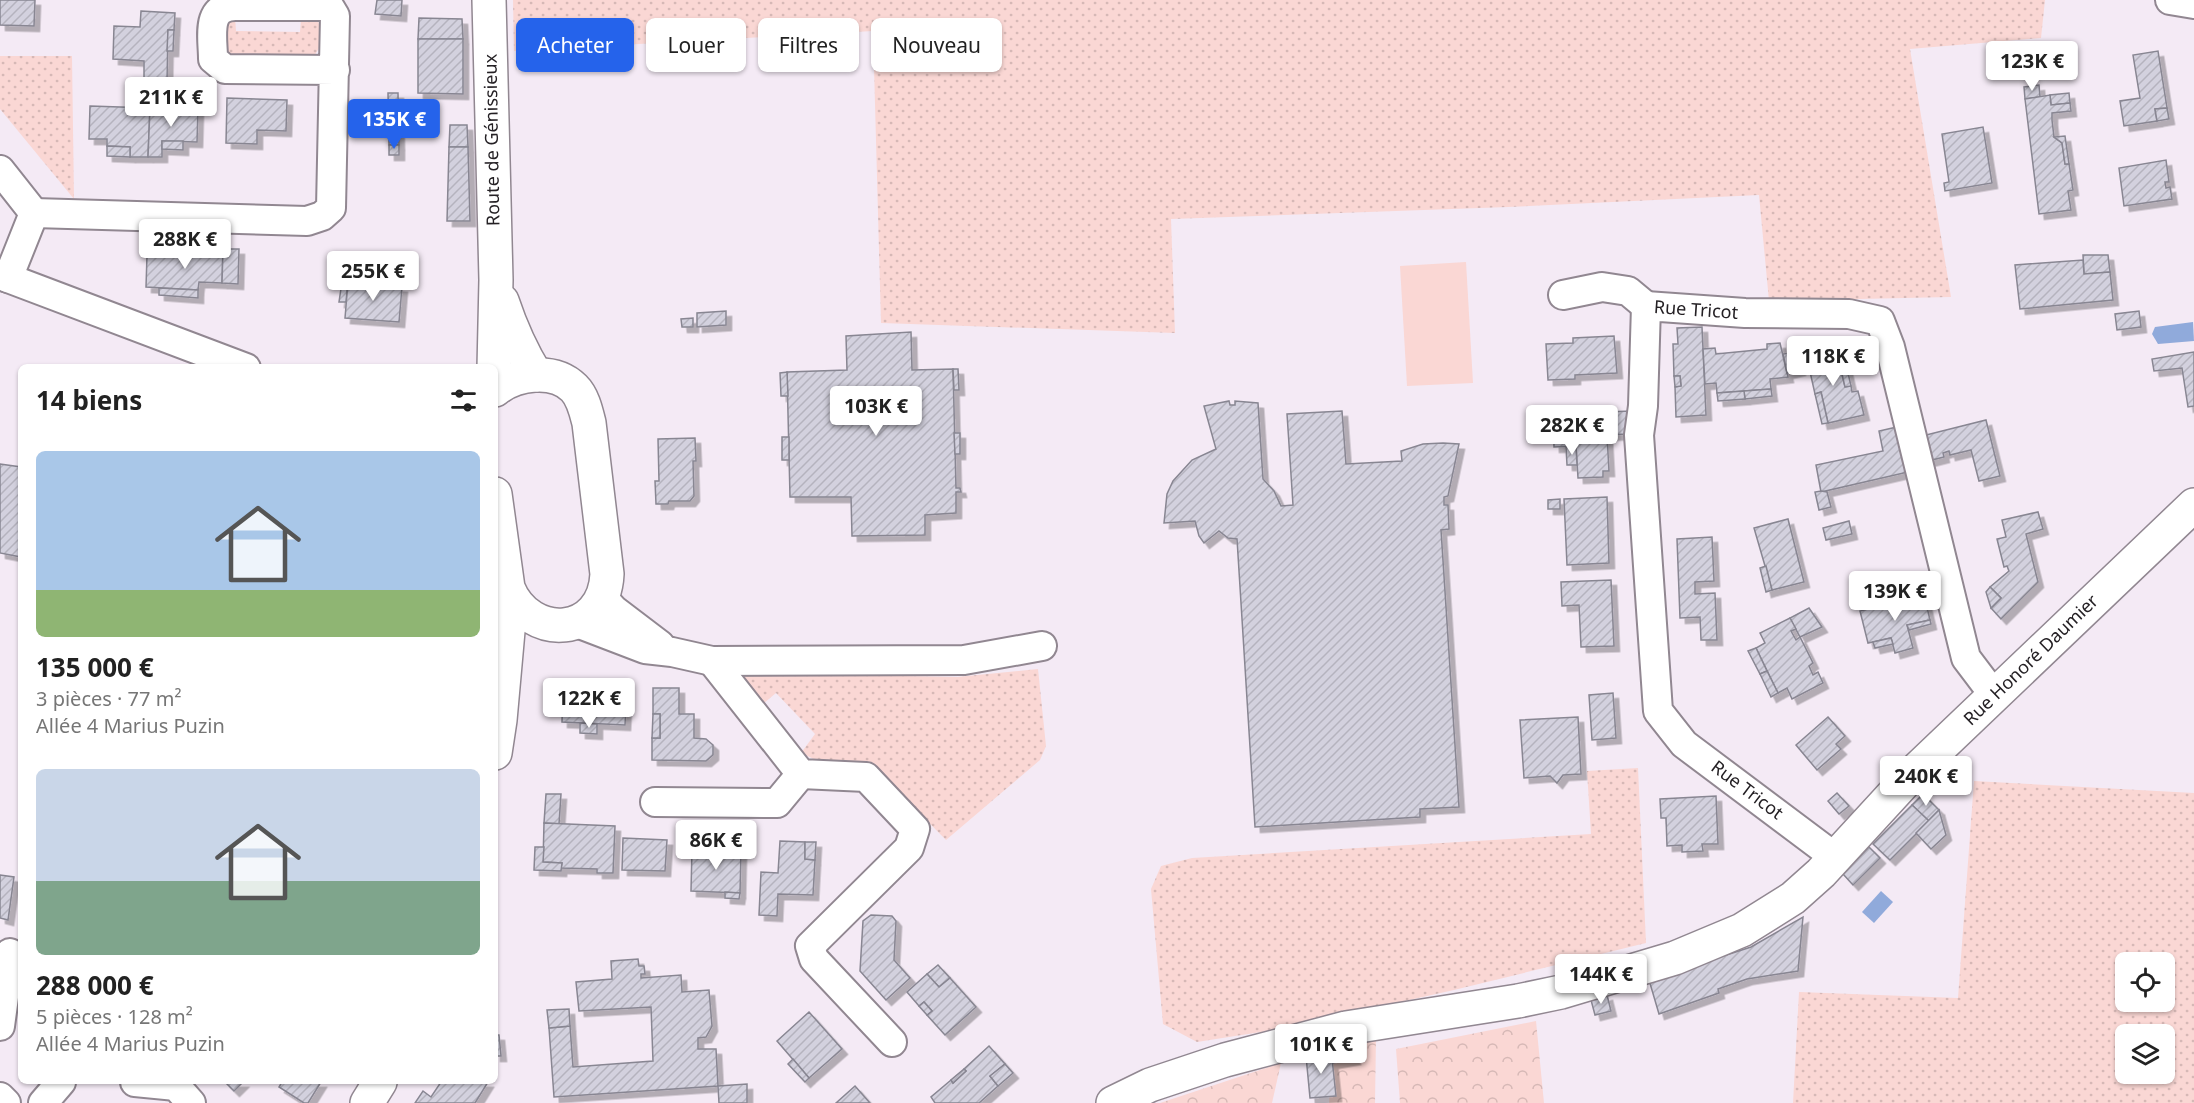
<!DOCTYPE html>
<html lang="fr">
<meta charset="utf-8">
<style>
body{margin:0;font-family:"Noto Sans",sans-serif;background:#f2f2f2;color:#222;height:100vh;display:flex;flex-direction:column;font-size:22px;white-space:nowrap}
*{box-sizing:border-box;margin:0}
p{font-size:20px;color:#767676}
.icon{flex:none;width:33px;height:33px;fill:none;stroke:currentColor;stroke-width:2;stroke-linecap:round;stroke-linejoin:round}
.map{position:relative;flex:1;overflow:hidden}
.sheet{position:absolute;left:18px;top:364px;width:480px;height:720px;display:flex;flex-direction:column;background:#fff;border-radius:9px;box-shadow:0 2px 4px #0004}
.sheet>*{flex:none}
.hud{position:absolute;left:516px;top:18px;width:570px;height:54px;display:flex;gap:12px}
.controls{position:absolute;left:2115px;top:952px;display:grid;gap:12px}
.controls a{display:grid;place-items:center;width:60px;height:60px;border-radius:9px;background:#fff;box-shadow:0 2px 4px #0004;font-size:30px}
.price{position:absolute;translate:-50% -51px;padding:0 14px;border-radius:6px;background:#fff;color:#222;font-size:20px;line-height:39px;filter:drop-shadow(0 2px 3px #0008)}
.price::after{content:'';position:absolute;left:50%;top:36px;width:18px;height:14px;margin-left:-9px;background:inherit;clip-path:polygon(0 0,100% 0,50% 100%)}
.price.on{background:#2563eb;color:#fff}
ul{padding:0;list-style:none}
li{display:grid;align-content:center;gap:12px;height:318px;padding:0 18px}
li span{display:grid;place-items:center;height:186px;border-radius:9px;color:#555}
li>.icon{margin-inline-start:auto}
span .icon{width:108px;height:108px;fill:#fffc;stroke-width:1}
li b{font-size:26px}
h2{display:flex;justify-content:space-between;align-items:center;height:72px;padding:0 18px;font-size:26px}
.chip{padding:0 21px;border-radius:9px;background:#fff;box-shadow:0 2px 4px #0004;font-size:21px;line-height:54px}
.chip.on{background:#2563eb;color:#fff}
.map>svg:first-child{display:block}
.grass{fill:url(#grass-dots);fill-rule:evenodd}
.forest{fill:url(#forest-crowns)}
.pitch{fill:#fad7d4}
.water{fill:#90aadb}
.building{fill:url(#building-hatch);stroke:#888692;stroke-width:1.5;filter:url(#shadow)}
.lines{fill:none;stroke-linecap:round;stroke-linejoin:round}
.minor-casing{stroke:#918791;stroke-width:32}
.tertiary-casing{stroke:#918791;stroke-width:36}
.secondary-casing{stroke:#918791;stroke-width:36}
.minor{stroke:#fff;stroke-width:28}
.tertiary{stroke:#fff;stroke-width:33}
.secondary{stroke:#fff;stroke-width:33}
.labels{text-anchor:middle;stroke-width:6;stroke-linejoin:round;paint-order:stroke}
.street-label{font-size:18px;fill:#242024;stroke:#fff}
</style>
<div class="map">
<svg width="2194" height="1103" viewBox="0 0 2194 1103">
<defs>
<pattern id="grass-dots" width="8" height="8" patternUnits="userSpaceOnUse" patternTransform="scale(1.5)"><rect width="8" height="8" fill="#fad7d4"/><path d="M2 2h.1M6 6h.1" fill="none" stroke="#d6b8b6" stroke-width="1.8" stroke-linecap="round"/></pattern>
<pattern id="forest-crowns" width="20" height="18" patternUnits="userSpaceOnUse" patternTransform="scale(1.5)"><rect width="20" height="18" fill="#fad7d4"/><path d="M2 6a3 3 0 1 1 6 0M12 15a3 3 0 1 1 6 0" fill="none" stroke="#d6b8b6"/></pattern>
<pattern id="building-hatch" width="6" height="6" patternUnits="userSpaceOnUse" patternTransform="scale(1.5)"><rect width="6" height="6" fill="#d3d1de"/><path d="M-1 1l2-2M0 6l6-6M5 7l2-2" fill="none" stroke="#b5b3be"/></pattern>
<filter id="shadow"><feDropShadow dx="5.5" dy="5.5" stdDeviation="0" flood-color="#0004"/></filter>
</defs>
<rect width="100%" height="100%" fill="#f4eaf5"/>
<g class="grass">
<polygon points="513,0 2045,0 2041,38 1910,49 1951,297 1769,301 1759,195 1508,207 1171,219 1175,333 881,323 873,31 514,51"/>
<path d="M235 16 236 31 300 32 301 19 318 21C323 36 323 44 314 56L236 58 225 52 222 21Z"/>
<polygon points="0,56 72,56 74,199 0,109"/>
<polygon points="1038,669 1046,746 1040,760 946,840 874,767 818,761 801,753 815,734 776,693 758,708 739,684 743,673 957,677"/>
<polygon points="1638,768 1646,943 1454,990 1274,1030 1197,1042 1163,1024 1151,889 1161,866 1192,858 1591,834 1587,771"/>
<path d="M1974 781 2194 793V1103H1793L1799 992 1958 998ZM2126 963H2164V1002H2126ZM2126 1035H2164V1074H2126Z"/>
</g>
<g class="forest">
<polygon points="1536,1021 1544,1103 1400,1103 1396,1049"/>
<polygon points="1376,1038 1375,1103 1329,1103 1332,1047"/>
<polygon points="1281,1063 1272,1103 1160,1103"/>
</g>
<polygon class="pitch" points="1466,262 1473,383 1407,386 1400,266"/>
<g class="water">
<polygon points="2193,322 2194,341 2158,344 2152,334 2155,327"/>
<polygon points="1881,891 1893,902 1874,923 1862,912"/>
</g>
<g class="building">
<polygon points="0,0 35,0 34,26 0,25"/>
<polygon points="377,0 402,0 401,16 375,14"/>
<polygon points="141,11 175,13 174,30 168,30 167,83 144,82 144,61 113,59 114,26 140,27"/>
<polygon points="419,18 462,19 463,39 418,39"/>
<polygon points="168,30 174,30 173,51 167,51"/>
<polygon points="418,39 463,39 463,94 418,93"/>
<polygon points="2158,51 2167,108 2155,109 2157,121 2124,126 2120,101 2140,98 2133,55"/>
<polygon points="2039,85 2040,97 2025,99 2024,87"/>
<polygon points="388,93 398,93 399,145 389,145"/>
<polygon points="2069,93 2070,103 2051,105 2050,95"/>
<polygon points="2050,95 2051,105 2070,103 2071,111 2052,113 2052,120 2054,137 2062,143 2065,164 2069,164 2073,190 2068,191 2071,210 2039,214 2025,99"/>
<polygon points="227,98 287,100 286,131 257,130 257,144 226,143"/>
<polygon points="90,106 150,108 148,157 130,157 130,147 107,146 107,139 89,139"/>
<polygon points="150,108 198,109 197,142 162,141 162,157 148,157"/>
<polygon points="2167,108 2169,119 2157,121 2155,109"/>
<polygon points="450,125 467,125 468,147 449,147"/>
<polygon points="1983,127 1992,183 1945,191 1944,183 1949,182 1942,134"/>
<polygon points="2065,136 2069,164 2065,164 2062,143 2054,137"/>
<polygon points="162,141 183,141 183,150 162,149"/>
<rect x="389" y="145" width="10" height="10"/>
<polygon points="107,146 130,147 130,157 107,156"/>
<polygon points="449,147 468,147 470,221 447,221"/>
<polygon points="2166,160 2169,182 2165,182 2166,188 2170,187 2172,199 2124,206 2119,168"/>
<polygon points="186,247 198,248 198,257 186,256"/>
<polygon points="198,248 223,249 222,283 199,282 198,290 146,287 147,255 198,257"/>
<polygon points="223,249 239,249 238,284 222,283"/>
<polygon points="2083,255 2108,255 2110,272 2084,274"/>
<polygon points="2083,260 2084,274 2110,272 2113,300 2020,309 2015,265"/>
<polygon points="342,282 348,282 346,302 339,302"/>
<polygon points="348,282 402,287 399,322 345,318"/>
<polygon points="159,288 198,290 198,298 159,295"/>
<polygon points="726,311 726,325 697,327 697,313"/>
<polygon points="2139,311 2141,327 2117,330 2115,314"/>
<polygon points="693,318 693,327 682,327 681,319"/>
<polygon points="1702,327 1706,415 1676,417 1675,387 1681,386 1680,376 1674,376 1673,344 1678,344 1677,328"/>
<polygon points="911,332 912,370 953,369 956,488 960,488 961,492 956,492 956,513 925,515 925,535 852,536 851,497 790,497 787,372 847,370 846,336"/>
<polygon points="1614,336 1617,373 1575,375 1575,379 1548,380 1546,344 1573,343 1573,338"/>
<polygon points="1780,343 1788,377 1770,379 1771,389 1717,393 1716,383 1705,384 1703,349 1715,348 1716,354 1767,349 1767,344"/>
<polygon points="1836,347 1838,357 1832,359 1830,348"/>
<polygon points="1830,348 1832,359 1838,357 1845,387 1851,386 1852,392 1858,391 1864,415 1828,423 1821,392 1815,394 1806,354"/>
<polygon points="1796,352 1800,370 1787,373 1783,354"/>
<polygon points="2194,352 2194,406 2188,407 2182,368 2154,371 2152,359"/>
<polygon points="1844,356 1851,386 1845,387 1838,357"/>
<polygon points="953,369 958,369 959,390 954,390"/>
<polygon points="787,372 788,396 781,396 780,373"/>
<polygon points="1674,376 1680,376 1681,386 1675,387"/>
<polygon points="1771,389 1772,396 1745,399 1744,391"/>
<polygon points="1744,391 1745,399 1718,401 1717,393"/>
<polygon points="1821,392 1828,423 1822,424 1815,394"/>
<polygon points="1229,401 1230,405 1235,405 1235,401 1258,403 1263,479 1274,491 1281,506 1293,505 1287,414 1342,411 1346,464 1402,461 1401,451 1423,444 1443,443 1459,444 1448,496 1444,497 1444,505 1448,505 1449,529 1441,530 1459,807 1420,809 1420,817 1255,827 1237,539 1228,538 1219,531 1204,543 1199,536 1195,521 1164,523 1167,494 1173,481 1192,460 1216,449 1204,406"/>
<polygon points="1631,411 1628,434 1607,435 1609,471 1603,471 1603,477 1578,478 1576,446 1554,447 1553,414"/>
<polygon points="1553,414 1553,422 1534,423 1533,415"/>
<polygon points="1986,420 2000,476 1979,481 1971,450 1950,455 1949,451 1943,453 1944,457 1928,461 1922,436"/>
<polygon points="1897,427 1908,472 1821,492 1816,465 1883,451 1879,431"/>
<polygon points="954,433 960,433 960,454 955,454"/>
<rect x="782" y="437" width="7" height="23"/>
<polygon points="695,438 696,461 693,461 694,496 690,501 669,501 668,504 656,504 655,481 659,481 658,439"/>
<polygon points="1576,446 1577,465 1567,465 1566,447"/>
<polygon points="0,464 21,467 21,557 0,553"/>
<polygon points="1821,491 1827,492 1831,507 1819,510 1815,492"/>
<polygon points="1607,497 1609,563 1567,565 1564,499"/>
<polygon points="1560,499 1560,509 1548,509 1548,500"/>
<polygon points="2038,512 2043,529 2026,534 2038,582 2001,619 1991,608 2001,598 1990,587 2009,571 2007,566 2004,567 1997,539 2006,537 2002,520"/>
<polygon points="1788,519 1804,582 1772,590 1754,528"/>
<polygon points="1849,521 1852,534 1826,540 1823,528"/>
<polygon points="1712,537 1714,581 1695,582 1695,594 1715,593 1717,640 1701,640 1700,617 1680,618 1677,539"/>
<polygon points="1766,566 1772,590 1766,592 1760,568"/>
<polygon points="1611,580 1614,646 1581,647 1579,605 1562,606 1561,582"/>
<polygon points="1990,587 2001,598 1991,608 1986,592"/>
<polygon points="1924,595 1930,620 1907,625 1913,648 1895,653 1891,638 1868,643 1860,611"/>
<polygon points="1809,608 1822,627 1800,637 1790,618"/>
<polygon points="1790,618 1796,629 1791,631 1796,640 1800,637 1813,663 1809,666 1813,675 1818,672 1823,683 1792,699 1787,688 1778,693 1756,648 1765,643 1760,633"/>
<polygon points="1930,620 1931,624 1909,630 1907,625"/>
<polygon points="1891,638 1893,644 1875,648 1873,642"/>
<polygon points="1756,648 1767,671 1760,674 1748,651"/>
<polygon points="1767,671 1778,693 1771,697 1760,674"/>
<polygon points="563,685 627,688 625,725 562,722"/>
<polygon points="653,688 679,688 679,714 694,714 694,738 706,739 713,745 713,755 706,761 652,760 652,738 660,738 660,714 653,714"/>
<polygon points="1613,693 1616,738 1592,740 1589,695"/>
<polygon points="653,714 660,714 660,738 652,738"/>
<polygon points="1578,717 1581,774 1563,775 1557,783 1550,776 1524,778 1520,720"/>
<polygon points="1828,717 1845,736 1836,744 1841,749 1817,770 1796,745"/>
<polygon points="580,723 597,724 597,734 580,733"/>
<polygon points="1837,793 1849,806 1839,814 1828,801"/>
<polygon points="546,794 561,794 559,824 544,823"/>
<polygon points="1923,794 1939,810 1929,821 1912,805"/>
<polygon points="1716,796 1718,844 1702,844 1703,851 1682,852 1682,845 1667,846 1666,818 1661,818 1660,799"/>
<polygon points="1912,805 1929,821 1890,860 1873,844"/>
<polygon points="1939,810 1946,835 1931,849 1916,833"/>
<polygon points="544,823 615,826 613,873 597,873 597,869 561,868 562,863 543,862"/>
<polygon points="623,838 667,840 665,871 622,870"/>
<polygon points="780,841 805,842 805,859 815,860 813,895 778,894 777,916 759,915 761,872 778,873"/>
<polygon points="805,842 816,842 815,860 805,859"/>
<polygon points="535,847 544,847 543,862 562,863 561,871 534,870"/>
<polygon points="1869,847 1880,858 1853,885 1843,874"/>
<polygon points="692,849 741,851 740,893 691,891"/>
<polygon points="0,875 14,877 8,920 0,918"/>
<polygon points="725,892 740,893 739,899 725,898"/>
<polygon points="871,915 892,916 896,921 894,960 910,978 886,1000 860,971 863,921"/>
<polygon points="1803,917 1798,971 1747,979 1718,989 1719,993 1659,1014 1649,980 1751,947"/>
<polygon points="638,959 639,966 644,966 645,974 641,974 641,978 681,975 682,992 709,990 712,1026 706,1037 698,1038 698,1049 716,1049 718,1086 554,1097 549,1028 570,1026 573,1067 653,1061 651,1007 579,1011 576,982 612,979 611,961"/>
<polygon points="938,965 950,978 939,987 927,974"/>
<polygon points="927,974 939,987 950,978 976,1007 945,1035 927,1015 932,1011 924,1002 919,1006 907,992"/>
<polygon points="1607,995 1611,1011 1595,1015 1591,1000"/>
<polygon points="924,1002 932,1011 927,1015 919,1006"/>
<polygon points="569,1009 570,1026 549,1028 547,1010"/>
<polygon points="809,1012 842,1049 809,1078 777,1041"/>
<polygon points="495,1035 499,1035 501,1056 495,1056"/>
<polygon points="989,1046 1005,1064 990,1076 998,1086 979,1103 935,1103 931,1097 951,1080 953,1083 966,1071 964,1069"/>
<polygon points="1350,1048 1351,1054 1355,1059 1332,1063 1331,1049"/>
<polygon points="1331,1049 1336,1096 1310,1098 1306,1056"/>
<polygon points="793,1059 809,1078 805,1082 788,1064"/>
<polygon points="1005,1064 1013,1073 998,1086 990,1076"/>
<polygon points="964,1069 966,1071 953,1083 951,1080"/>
<polygon points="225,1082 243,1082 234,1091"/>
<polygon points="282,1082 321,1082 308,1103 304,1103 279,1087"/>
<polygon points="441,1082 488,1082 475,1103 415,1103 423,1091 431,1097"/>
<polygon points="747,1084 747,1103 719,1103 718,1086"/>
<polygon points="855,1086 870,1103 836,1103"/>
</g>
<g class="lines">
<defs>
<g id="minor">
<polyline points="2170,0 2194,4"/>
<polyline points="0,170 34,213 8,278"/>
<path d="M34 213 307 221 322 216 331 208 335 16 329 6H235C205 7 213 37 213 59L225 69 335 70"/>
<polyline points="0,275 246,368"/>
<polyline points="1563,295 1602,287 1628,291 1646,306"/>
<polyline points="603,598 614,610 660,645"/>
<polyline points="577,623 645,649 672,652 712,661 964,660 1042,646"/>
<polyline points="712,661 801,774 866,777 915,829 909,848 810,946 814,959 892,1042"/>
<polyline points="655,802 777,803 801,774"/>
<polyline points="1836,858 1684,744 1658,711 1639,435 1643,406 1646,306 1745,313 1849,314 1880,321 1890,347 1966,658 1994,695"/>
<polyline points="0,1026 10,953"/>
<polyline points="135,1082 176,1086 191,1103"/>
<polyline points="0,1097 6,1103"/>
<polyline points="43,1103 61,1082"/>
</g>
<polyline id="tertiary" points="1113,1103 1150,1085 1225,1060 1346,1028 1518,1001 1561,992 1675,958 1742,930 1793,898 1821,873 1912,774 2194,505"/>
<g id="secondary">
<polyline points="489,0 496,280 494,368"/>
<path d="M502 301C511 328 521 351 536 375"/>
<path d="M495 390C516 373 554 368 574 388 583 397 586 411 589 423L607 574C604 637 530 642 508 588L495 494"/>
<polyline points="495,753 500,720 508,631 513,600"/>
<polyline points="367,1103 380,1082"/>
</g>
</defs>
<use href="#minor" class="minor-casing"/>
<use href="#tertiary" class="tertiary-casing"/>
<use href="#secondary" class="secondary-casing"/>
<use href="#minor" class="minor"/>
<use href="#tertiary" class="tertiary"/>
<use href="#secondary" class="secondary"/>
</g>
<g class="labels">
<g class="street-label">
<text transform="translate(492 140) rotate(-91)" y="6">Route de Génissieux</text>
<text transform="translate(1696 310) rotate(4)" y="6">Rue Tricot</text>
<text transform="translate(2031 660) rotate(-44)" y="6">Rue Honoré Daumier</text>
<text transform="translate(1747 790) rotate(37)" y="6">Rue Tricot</text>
</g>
</g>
</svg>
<div class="controls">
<a><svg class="icon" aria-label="locate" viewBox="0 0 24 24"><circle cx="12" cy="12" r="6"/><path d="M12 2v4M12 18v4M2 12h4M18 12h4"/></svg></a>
<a><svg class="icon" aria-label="layers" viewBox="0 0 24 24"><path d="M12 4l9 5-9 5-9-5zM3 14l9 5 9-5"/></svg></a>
</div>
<b class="price" style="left:2032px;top:92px">123K €</b>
<b class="price" style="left:171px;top:128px">211K €</b>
<b class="price on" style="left:394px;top:150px">135K €</b>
<b class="price" style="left:185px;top:270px">288K €</b>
<b class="price" style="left:373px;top:302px">255K €</b>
<b class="price" style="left:1833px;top:387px">118K €</b>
<b class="price" style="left:876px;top:437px">103K €</b>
<b class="price" style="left:1572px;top:456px">282K €</b>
<b class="price" style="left:1895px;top:622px">139K €</b>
<b class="price" style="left:589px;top:729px">122K €</b>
<b class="price" style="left:1926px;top:807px">240K €</b>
<b class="price" style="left:716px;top:871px">86K €</b>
<b class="price" style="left:1601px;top:1005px">144K €</b>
<b class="price" style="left:1321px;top:1075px">101K €</b>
<div class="hud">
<a class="chip on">Acheter</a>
<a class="chip">Louer</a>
<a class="chip">Filtres</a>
<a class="chip">Nouveau</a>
</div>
<section class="sheet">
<h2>14 biens<svg class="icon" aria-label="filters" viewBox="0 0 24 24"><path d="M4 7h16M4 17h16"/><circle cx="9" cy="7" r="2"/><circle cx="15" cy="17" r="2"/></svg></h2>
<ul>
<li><span style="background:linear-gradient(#a9c7e8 75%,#8fb573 0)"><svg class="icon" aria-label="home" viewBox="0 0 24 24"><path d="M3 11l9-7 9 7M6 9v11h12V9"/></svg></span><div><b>135 000 €</b><p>3 pièces · 77 m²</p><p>Allée 4 Marius Puzin</p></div></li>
<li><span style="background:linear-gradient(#c9d6e8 60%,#7fa58c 0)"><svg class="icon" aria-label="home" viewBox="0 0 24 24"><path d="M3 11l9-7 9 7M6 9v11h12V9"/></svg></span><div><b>288 000 €</b><p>5 pièces · 128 m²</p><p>Allée 4 Marius Puzin</p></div></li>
</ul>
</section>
</div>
